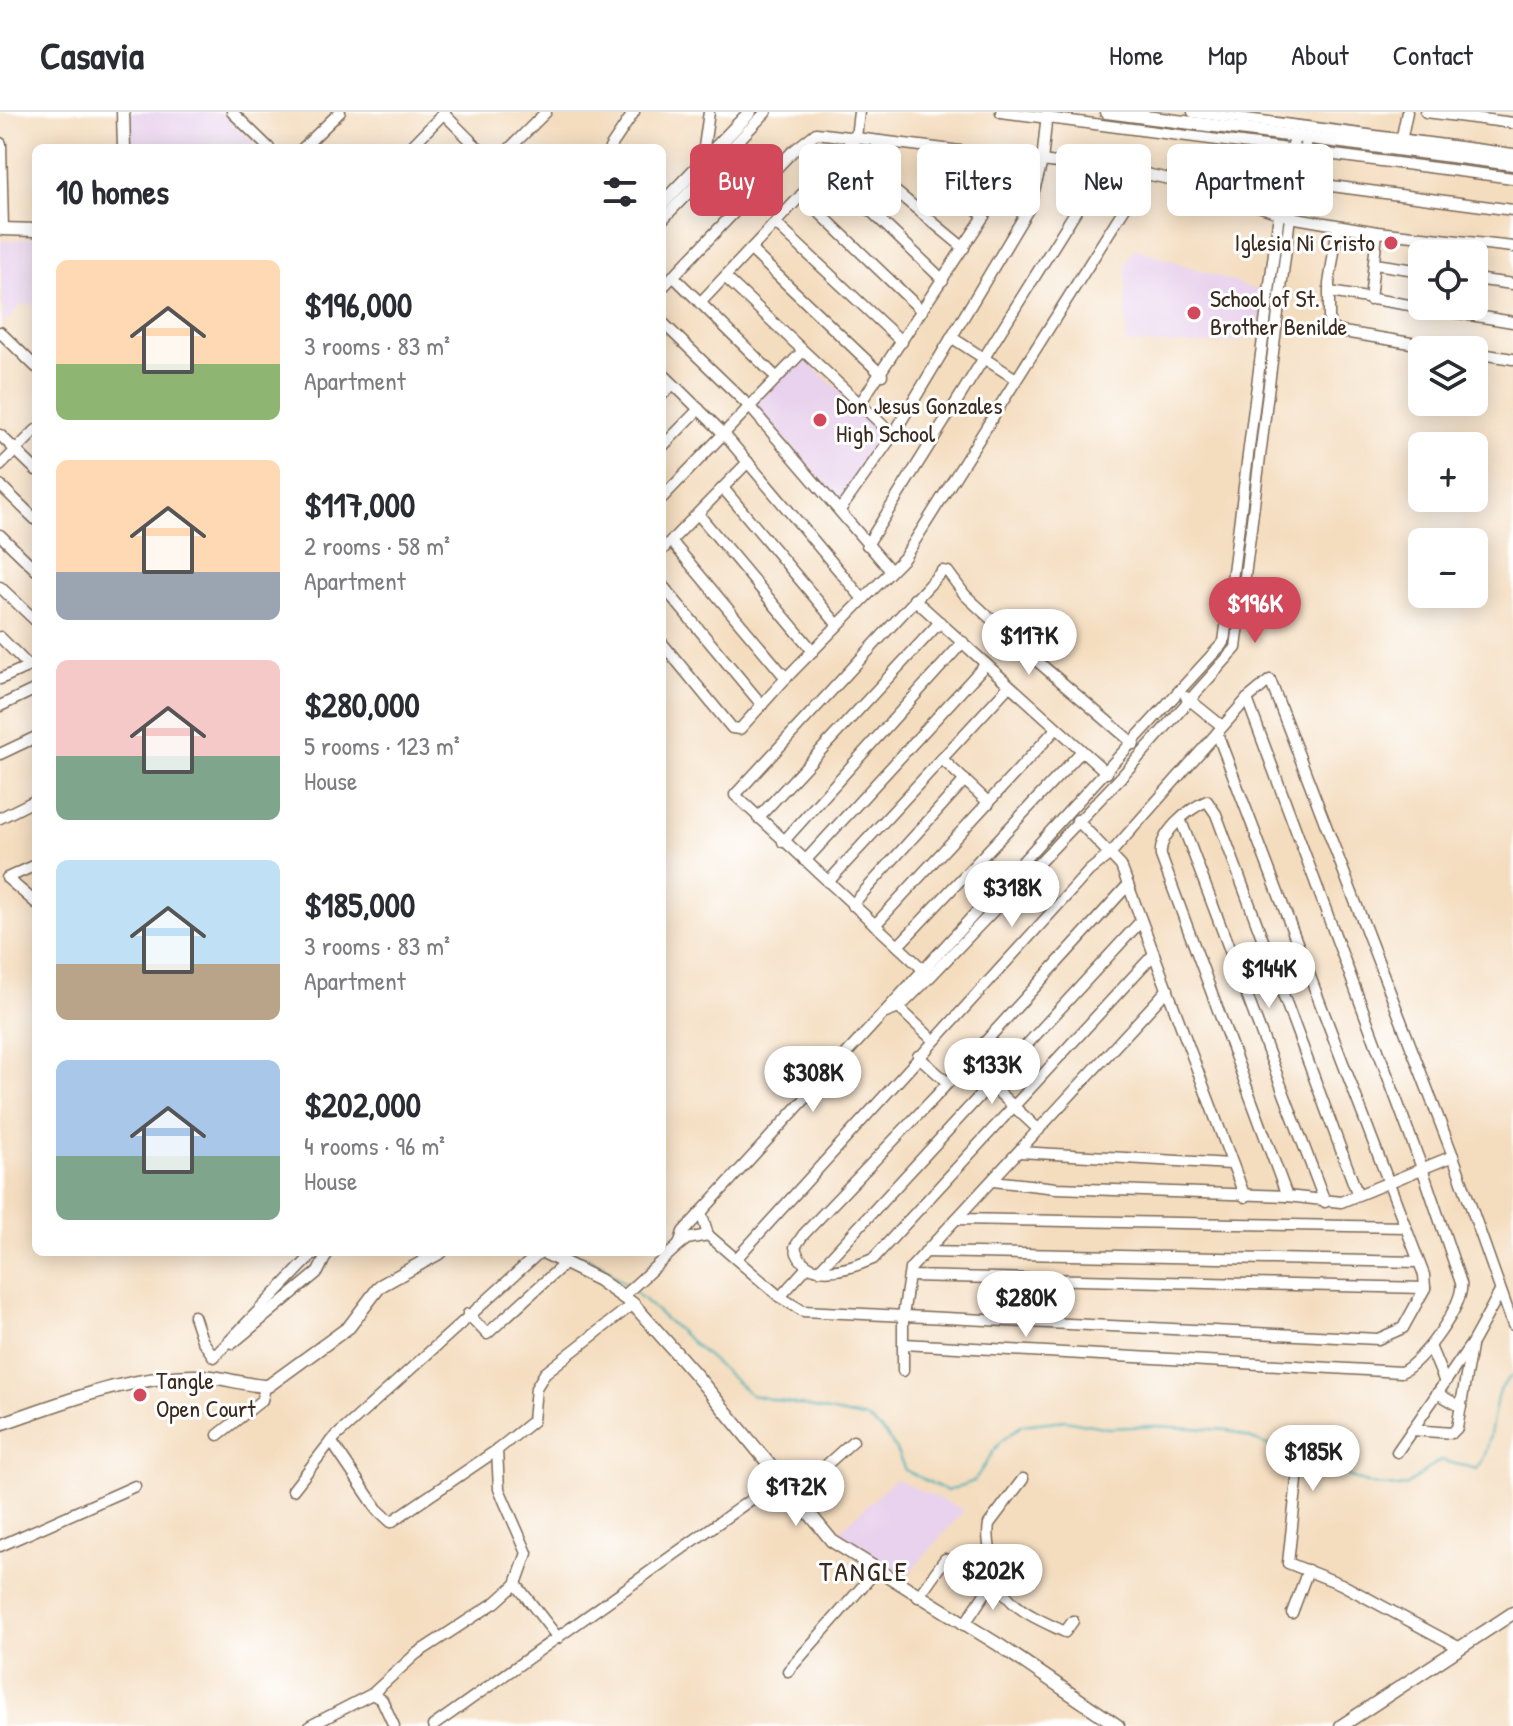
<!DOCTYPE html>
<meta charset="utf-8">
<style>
body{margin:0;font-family:"Patrick Hand",sans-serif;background:#f2f2f3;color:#2b2b33;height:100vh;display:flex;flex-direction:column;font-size:30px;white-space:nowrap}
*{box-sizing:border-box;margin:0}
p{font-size:26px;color:#7c7c81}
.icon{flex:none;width:44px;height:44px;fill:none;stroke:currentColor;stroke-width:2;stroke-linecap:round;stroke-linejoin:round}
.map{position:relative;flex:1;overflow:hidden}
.sheet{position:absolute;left:32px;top:32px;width:634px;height:1112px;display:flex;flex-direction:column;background:#fff;border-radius:12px;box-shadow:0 4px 20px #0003}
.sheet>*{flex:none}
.hud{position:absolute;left:690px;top:32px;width:702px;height:72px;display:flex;gap:16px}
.tools{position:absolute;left:1408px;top:128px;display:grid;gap:16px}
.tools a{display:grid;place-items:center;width:80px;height:80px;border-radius:12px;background:#fff;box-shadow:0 4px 20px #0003;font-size:40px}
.price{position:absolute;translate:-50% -68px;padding:0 18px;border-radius:28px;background:#fff;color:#222;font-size:26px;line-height:52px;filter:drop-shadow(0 2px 4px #0008)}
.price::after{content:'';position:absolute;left:50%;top:48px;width:24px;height:18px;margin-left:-12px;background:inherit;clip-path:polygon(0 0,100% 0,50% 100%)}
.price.selected{background:#d1495b;color:#fff}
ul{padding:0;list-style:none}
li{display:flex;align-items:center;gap:24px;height:200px;padding:0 24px}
li span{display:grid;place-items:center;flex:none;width:224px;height:160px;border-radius:12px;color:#555}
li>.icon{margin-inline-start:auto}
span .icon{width:96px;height:96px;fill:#fffc;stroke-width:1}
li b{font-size:34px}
h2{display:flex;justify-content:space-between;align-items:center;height:96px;padding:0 24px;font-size:34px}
.chip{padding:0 28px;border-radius:12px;background:#fff;box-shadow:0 4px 20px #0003;font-size:28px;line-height:72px}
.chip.selected{background:#d1495b;color:#fff}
header{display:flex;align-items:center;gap:48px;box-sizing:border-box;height:112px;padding:0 40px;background:#fff;border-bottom:2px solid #e1e1e2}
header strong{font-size:38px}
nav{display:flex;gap:44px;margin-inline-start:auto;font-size:28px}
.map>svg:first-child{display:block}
.built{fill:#e9d2ed}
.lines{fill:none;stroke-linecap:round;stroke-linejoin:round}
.stream{stroke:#39abb2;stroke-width:2}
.minor-casing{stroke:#7c6956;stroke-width:13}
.tertiary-casing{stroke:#7c6956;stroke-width:15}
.minor{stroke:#fff;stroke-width:10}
.tertiary{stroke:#fff;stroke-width:12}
.poi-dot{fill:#d1495b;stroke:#fff;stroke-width:3}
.labels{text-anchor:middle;stroke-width:6;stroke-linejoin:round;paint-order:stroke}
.poi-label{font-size:24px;fill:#3b2a1e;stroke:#fff;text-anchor:start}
.quarter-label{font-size:28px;letter-spacing:2px;fill:#3b2a1e;stroke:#fff}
</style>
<header>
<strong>Casavia</strong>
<nav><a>Home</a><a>Map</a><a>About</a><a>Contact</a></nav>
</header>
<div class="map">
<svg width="1513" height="1614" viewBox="0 0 1513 1614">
<rect width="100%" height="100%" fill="#fff"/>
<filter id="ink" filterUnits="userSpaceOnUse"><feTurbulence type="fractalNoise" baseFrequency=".0125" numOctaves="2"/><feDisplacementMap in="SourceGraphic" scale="16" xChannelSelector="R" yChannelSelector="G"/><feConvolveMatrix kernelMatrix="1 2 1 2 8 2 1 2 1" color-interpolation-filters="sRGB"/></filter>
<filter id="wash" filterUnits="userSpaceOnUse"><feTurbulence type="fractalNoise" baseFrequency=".006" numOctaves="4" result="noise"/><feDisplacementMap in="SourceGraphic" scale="32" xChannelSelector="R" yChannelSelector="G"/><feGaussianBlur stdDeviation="1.8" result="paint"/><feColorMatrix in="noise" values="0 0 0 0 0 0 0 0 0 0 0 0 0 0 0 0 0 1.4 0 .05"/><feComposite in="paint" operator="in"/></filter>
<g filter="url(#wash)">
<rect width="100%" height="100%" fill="#f4ddbf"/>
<g class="built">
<polygon points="131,0 222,0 259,36 132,36"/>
<polygon points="36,126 36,192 22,192 3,212 0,129"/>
<polygon points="1135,136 1263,180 1259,222 1241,229 1207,232 1126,232 1126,152"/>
<polygon points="801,244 889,323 840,391 754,292"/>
<polygon points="895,1367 964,1398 900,1472 833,1425"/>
</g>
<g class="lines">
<g class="stream">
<polyline points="573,1140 603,1153 629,1175"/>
<path d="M634 1179 751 1283 867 1307C888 1320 896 1336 905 1358L947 1379 974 1369 999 1331 1022 1313 1065 1308 1108 1316 1155 1314 1228 1318 1369 1372 1397 1375 1406 1374 1440 1348 1477 1357C1498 1331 1486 1281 1513 1263"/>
</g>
</g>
</g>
<g filter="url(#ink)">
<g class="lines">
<defs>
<g id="minor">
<polyline points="232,0 269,36"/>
<polyline points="442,0 478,36"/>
<polyline points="1001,0 1513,66"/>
<polyline points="1193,0 1513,42"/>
<polyline points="1426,0 1513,11"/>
<polyline points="879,29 872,56 877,64 964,136"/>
<polyline points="1401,29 1407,0"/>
<polyline points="303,36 340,0"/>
<polyline points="410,36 445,0"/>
<polyline points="510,36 546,0"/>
<polyline points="610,36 634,0"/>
<polyline points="934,37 935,62 984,104"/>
<polyline points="702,49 709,0"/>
<polyline points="827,57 943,168"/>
<polyline points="1294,69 1513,98"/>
<polyline points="801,83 922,199"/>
<polyline points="662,108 766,0"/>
<polyline points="776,112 902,230"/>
<polyline points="1338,114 1329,172 1329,214 1337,219 1454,238"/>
<polyline points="751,138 882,263"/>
<polyline points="1375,152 1422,159"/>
<polyline points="673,164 777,266"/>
<polyline points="725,165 893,323"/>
<polyline points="1474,167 1513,172"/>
<polyline points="662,176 792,40 816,21 1146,62 1201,74 1290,105 1377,120 1513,135"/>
<polyline points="1330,180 1513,210"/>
<polyline points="1370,188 1377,120"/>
<polyline points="700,191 856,25 859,0"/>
<polyline points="662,210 750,295 890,458"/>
<polyline points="0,220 36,255"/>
<polyline points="951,225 1016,267"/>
<polyline points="1474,241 1513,247"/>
<polyline points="662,261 724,322 862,486"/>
<polyline points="662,283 673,272"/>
<polyline points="859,293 984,104 1002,45"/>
<polyline points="0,323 36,358"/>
<polyline points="662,335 699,297"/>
<polyline points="0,354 36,318"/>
<polyline points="0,373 36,408"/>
<polyline points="723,376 837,512"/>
<polyline points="662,386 802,240"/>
<polyline points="840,398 893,323 1029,96 1042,50 1047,1"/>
<polyline points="698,402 813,539"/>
<polyline points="0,423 36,458"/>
<polyline points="671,429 786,566"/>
<polyline points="867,433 1102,57"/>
<polyline points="662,438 748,350"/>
<polyline points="662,473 762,593"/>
<polyline points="0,475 36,509"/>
<polyline points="914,487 1107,661"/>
<polyline points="0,525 29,554"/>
<polyline points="662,531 732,616 740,617 786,566 904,446 1146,62"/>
<polyline points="0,567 36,551"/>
<polyline points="1186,585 1222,614"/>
<polyline points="0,594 36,577"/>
<polyline points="0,642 36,625"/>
<polyline points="942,647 989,691"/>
<polyline points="0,706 36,688"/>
<polyline points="758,706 940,510"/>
<polyline points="1077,708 1121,754 1245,1085"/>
<polyline points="1181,709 1325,1090"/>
<polyline points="783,730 963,530"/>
<polyline points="805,749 986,552"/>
<polyline points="36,753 7,766 36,791"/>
<polyline points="828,770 1009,574"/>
<path d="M1128 773 935 985 803 1123 795 1135C804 1172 850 1157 873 1147L1154 842"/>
<polyline points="852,793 965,668"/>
<polyline points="875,813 1056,617"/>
<polyline points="898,834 1081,640"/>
<polyline points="927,861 735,683 942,459 948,460 965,483 1030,543 1134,632"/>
<polyline points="899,896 933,928"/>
<polyline points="883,902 899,896 930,865 1121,665 1236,536 1290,105 1307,26"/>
<polyline points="918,944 948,971"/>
<polyline points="966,950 1039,1018"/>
<polyline points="1019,1040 1231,1052"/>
<polyline points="993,1069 1056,1076 1287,1084 1341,1090 1453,1044"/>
<path d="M1287 1084 1161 744C1158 722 1188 697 1207 689L1216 702 1357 1081"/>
<polyline points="701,1100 708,1123"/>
<polyline points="956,1107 1406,1115"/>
<polyline points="679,1133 683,1120 1224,530 1279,102 1295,24"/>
<polyline points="925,1140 1418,1150"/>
<polyline points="737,1146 1089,759 1110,742 1247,587 1270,568 1453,1044 1513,1213"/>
<polyline points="819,1158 1141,809"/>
<polyline points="910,1164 1425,1176"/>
<polyline points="623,1184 679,1133 687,1127 708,1123 780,1185 803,1199 1378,1227 1403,1216 1425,1176 1424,1163 1217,621"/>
<polyline points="780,1185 808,1154"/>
<polyline points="468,1202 487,1222 563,1153"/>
<polyline points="194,1204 202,1228 214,1245 315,1140"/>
<polyline points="233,1231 318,1160 328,1140"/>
<path d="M904 1232 1401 1260C1421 1252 1465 1192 1461 1171L1422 1056 1247 587"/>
<polyline points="1430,1234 1444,1268"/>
<polyline points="903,1259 903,1204 910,1157 1168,877"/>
<polyline points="1437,1281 1461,1295"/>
<polyline points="1412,1318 1452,1321 1457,1316 1471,1235"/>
<polyline points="218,1323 262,1288 265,1275"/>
<polyline points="331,1329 377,1397 391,1410 497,1338"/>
<polyline points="1397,1340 1472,1231 1500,1180"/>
<polyline points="1273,1345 1298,1359 1288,1451 1341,1472 1460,1536"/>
<path d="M1023 1367 989 1412C987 1423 989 1433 991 1444 997 1491 1025 1501 1065 1520L1073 1509"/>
<polyline points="293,1378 331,1329 540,1140"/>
<polyline points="793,1383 853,1329"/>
<polyline points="0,1434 135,1374"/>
<polyline points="516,1472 558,1526"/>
<polyline points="918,1485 945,1447"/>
<polyline points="1292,1501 1308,1458"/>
<polyline points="964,1513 994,1468"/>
<polyline points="788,1559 876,1459"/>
<polyline points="372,1582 382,1588 394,1614"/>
<polyline points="310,1614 372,1582 416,1542 496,1490 516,1472 527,1441 499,1377 497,1338 533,1309 536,1276 545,1261 633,1192"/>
<polyline points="433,1614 780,1367"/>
</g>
<g id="tertiary">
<polyline points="123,0 124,36"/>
<polyline points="1106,0 1513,52"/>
<polyline points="0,32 2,117 36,118"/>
<polyline points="662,92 750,0"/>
<polyline points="543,1140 599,1168 633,1192 695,1262 832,1429 999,1533 1118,1614"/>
<path d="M0 1312C64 1290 133 1262 202 1264 224 1265 247 1274 268 1274L349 1215 380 1174 441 1140"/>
<polyline points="1341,1614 1513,1501"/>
</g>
</defs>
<use href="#minor" class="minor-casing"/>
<use href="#tertiary" class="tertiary-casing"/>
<use href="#minor" class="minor"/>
<use href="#tertiary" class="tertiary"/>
</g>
</g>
<g class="poi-dot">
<circle cx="1391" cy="131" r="8"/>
<circle cx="1194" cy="201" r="8"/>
<circle cx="820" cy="308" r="8"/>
<circle cx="140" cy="1283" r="8"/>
</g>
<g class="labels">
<g class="poi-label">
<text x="1375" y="139" text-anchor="end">Iglesia Ni Cristo</text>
<text x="1210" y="195">School of St.<tspan x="1210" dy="28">Brother Benilde</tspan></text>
<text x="836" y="302">Don Jesus Gonzales<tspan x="836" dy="28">High School</tspan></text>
<text x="156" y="1277">Tangle<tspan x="156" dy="28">Open Court</tspan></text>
</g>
<g class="quarter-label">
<text x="864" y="1469">TANGLE</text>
</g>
</g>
</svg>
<div class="tools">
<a><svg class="icon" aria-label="locate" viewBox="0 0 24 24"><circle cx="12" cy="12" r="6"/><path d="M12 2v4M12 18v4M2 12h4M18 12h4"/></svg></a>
<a><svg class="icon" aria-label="layers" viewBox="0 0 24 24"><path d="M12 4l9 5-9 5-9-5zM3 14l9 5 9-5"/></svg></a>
<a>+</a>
<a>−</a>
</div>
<b class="price selected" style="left:1255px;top:533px">$196K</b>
<b class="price" style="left:1029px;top:565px">$117K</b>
<b class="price" style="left:1012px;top:817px">$318K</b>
<b class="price" style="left:1269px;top:898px">$144K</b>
<b class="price" style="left:992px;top:994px">$133K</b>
<b class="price" style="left:813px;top:1002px">$308K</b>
<b class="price" style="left:1026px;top:1227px">$280K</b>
<b class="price" style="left:1313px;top:1381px">$185K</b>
<b class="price" style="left:796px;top:1416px">$172K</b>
<b class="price" style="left:993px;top:1500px">$202K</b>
<div class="hud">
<a class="chip selected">Buy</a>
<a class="chip">Rent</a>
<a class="chip">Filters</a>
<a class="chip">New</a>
<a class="chip">Apartment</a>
</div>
<section class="sheet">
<h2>10 homes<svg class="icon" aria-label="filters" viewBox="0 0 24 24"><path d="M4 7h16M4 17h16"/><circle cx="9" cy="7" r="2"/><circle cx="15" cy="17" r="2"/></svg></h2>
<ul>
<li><span style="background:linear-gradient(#ffd9b3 65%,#8fb573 0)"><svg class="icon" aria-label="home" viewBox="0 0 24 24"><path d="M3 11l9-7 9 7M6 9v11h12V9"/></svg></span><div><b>$196,000</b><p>3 rooms · 83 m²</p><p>Apartment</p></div></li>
<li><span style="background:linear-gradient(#ffd9b3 70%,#9aa5b1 0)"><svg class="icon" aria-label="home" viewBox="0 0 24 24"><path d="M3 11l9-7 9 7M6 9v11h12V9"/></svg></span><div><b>$117,000</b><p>2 rooms · 58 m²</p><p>Apartment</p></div></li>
<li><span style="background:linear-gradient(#f6c9c9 60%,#7fa58c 0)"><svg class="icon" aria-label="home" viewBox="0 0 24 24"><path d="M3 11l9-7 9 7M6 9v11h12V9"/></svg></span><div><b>$280,000</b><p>5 rooms · 123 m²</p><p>House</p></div></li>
<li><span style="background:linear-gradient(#bfe0f5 65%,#b9a48a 0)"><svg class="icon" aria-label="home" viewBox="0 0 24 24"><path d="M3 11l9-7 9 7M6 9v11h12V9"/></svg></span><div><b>$185,000</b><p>3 rooms · 83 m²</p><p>Apartment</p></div></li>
<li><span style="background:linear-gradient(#a9c7e8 60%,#7fa58c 0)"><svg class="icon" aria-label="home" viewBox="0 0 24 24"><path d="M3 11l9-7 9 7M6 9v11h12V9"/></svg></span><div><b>$202,000</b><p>4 rooms · 96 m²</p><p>House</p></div></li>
</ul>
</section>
</div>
